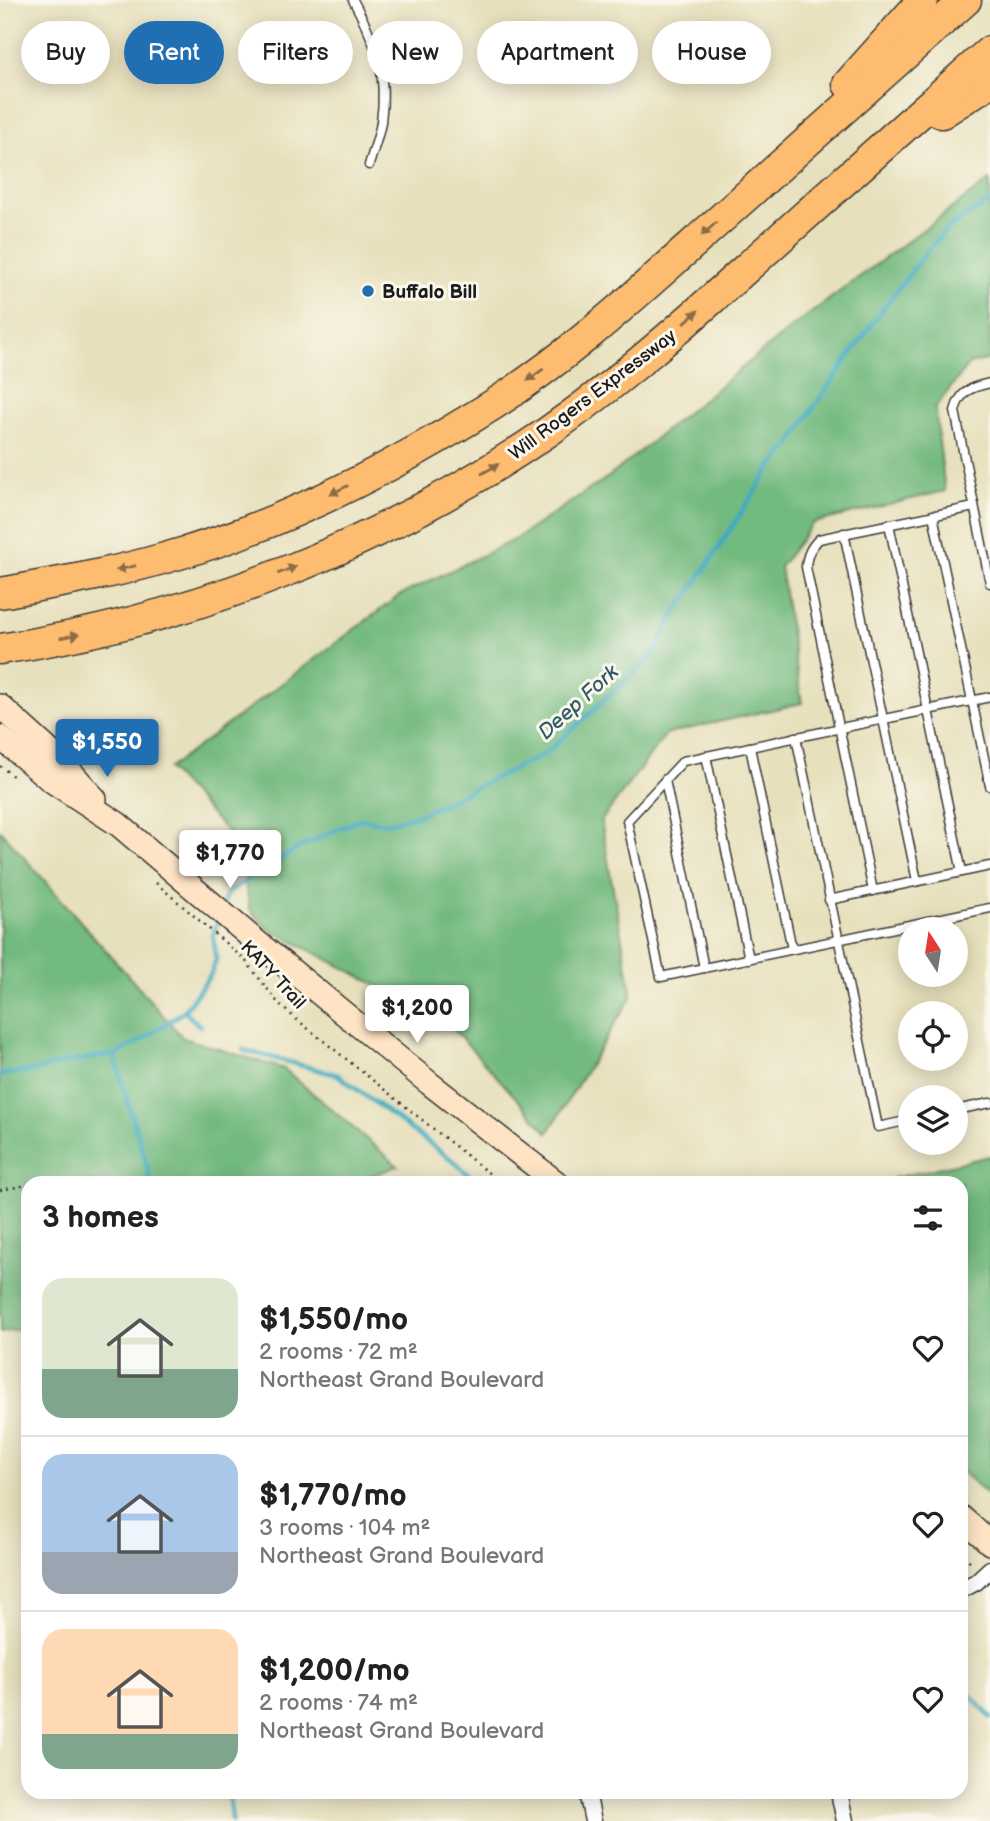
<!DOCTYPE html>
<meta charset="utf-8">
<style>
body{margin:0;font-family:"Balsamiq Sans",sans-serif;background:#f2f2f2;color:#222;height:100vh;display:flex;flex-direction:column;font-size:26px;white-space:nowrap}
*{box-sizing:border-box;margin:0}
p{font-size:23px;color:#767676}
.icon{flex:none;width:38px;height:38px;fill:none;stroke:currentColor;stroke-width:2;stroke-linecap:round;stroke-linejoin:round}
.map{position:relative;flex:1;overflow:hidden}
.drawer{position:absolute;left:21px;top:1176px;width:947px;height:623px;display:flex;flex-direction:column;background:#fff;border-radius:21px;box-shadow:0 4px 18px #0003}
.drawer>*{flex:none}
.banner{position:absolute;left:21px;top:21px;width:948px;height:63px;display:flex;gap:14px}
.needle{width:46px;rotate:348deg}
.buttons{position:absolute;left:898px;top:917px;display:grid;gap:14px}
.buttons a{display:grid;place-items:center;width:70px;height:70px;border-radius:50%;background:#fff;box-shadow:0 4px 18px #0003;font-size:35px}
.price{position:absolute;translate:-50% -60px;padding:0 16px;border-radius:7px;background:#fff;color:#222;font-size:23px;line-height:46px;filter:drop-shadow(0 2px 4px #0008)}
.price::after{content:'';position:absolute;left:50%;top:42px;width:21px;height:16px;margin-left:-10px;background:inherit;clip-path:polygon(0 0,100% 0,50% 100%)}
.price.active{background:#1f6fb2;color:#fff}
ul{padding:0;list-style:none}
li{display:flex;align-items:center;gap:21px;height:175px;padding:0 21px}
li+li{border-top:2px solid #e0e0e0}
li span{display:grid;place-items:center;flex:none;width:196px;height:140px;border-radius:21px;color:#555}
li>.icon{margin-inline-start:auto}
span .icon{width:84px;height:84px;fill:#fffc;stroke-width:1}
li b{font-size:30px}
h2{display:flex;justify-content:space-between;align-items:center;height:84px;padding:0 21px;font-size:30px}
.tag{padding:0 24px;border-radius:32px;background:#fff;box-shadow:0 4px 18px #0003;font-size:24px;line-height:63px}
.tag.active{background:#1f6fb2;color:#fff}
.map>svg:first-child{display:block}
.forest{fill:#73ba7f;stroke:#486b4e;stroke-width:2}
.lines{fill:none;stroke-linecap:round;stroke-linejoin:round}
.stream{stroke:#40aac0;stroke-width:5}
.lane-casing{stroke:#3a3934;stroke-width:11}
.street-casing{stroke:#3a3934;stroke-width:19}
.secondary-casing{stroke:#3a3934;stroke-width:26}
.highway-casing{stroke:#3a3934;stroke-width:33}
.path{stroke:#3a3934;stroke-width:2.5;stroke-dasharray:2 5;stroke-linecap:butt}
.lane{stroke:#fff;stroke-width:8}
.street{stroke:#fff;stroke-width:16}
.secondary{stroke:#fee4c5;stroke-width:23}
.highway{stroke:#fdbc6f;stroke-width:30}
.oneway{fill:#8c6c46}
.poi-dot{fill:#1f6fb2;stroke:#fbf7ec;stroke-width:2.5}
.labels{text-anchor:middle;stroke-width:6;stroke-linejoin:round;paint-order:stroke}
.poi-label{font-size:19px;font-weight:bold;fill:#1c1c1c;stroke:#fbf7ec;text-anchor:start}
.street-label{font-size:19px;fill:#1c1c1c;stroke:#fbf7ec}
.water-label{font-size:21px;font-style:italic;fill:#2c5c66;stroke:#fbf7ec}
</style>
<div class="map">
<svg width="990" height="1821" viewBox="0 0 990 1821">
<rect width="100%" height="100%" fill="#fbf7ec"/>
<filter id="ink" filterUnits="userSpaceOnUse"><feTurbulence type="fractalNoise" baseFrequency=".0143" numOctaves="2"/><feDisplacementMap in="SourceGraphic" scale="14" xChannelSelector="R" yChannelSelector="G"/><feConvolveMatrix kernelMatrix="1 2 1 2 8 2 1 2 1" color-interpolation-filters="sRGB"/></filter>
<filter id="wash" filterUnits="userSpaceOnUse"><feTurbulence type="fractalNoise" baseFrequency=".00686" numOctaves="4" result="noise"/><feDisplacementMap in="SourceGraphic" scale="28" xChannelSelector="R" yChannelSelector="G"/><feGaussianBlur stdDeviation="1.57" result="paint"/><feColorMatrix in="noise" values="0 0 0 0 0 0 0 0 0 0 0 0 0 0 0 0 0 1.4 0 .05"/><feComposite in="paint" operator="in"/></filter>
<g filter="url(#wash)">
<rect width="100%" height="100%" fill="#e7e0bc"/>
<g class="forest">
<polygon points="990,180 990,359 969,364 935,408 945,491 813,523 780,567 802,703 666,734 601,821 632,996 548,1133 446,1021 267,928 250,910 238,843 168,769 400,595 514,540 611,475 792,327"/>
<polygon points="0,830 183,1038 284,1069 398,1166 352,1183 28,1183 28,1327 0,1333"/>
<polygon points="990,1156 990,1497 961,1471 961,1183 891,1183 893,1178"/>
</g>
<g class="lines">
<g class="stream">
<polyline points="223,905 228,892 300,847 360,819 387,823 419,815 545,754 638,669 651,657 676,613 773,464 791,444 812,410 879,314 924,255 946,230 990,201"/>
<polyline points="184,1011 200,1026"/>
<polyline points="243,1050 338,1075 457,1164 478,1183"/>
<polyline points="117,1054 116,1062 147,1166 150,1183"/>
<polyline points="0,1075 38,1070 62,1063 117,1054 142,1040 184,1011 211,974 216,960 213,935 219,918"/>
<polyline points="961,1685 990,1717"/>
<polyline points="228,1792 232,1821"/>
</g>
</g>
</g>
<g filter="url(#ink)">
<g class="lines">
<defs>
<g id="lane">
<path d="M353 0C376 43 388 73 381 122 379 136 373 151 369 165"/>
<path d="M990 383C971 387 960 391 955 411L990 583"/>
<polyline points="933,515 990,786"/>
<polyline points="889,524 962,872"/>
<polyline points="844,533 917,881"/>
<polyline points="990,697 683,761 627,821 661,977 990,908"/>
<polyline points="796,737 878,1127 910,1120"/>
<polyline points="750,747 792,949"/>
<polyline points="706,756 749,959"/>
<polyline points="665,780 704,968"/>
<path d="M873 891 806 567C807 554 811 547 819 539L974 507"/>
<polyline points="829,900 990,866"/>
<polyline points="956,1110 990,1103"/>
</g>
<g id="street">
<polyline points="961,1590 976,1582 990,1569"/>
<polyline points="587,1792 593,1821"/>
<polyline points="839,1792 845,1821"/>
</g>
<g id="secondary">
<polyline points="0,706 63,763 95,799"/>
<polyline points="0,737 49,779 118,824 252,938 429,1083 557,1183"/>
<polyline points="961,1517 990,1543"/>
</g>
<g id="highway">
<polyline points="848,84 923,0"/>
<polyline points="942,113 990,82"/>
<path d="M0 593C55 583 111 574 165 558 274 528 379 475 475 416 563 363 639 292 715 224 799 149 883 75 966 0"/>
<path d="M0 649C194 620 384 544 546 433 622 381 692 317 760 256 837 187 913 119 990 51"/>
</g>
</defs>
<use href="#lane" class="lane-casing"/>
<use href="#street" class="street-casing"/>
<use href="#secondary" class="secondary-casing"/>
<use href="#highway" class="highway-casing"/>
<g class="path">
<polyline points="0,766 14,777"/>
<polyline points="156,883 245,960 279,1004 290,1014 501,1183"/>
<polyline points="36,1183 60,1178"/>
<polyline points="0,1190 28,1185"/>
<polyline points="961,1548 972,1565"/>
</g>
<use href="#lane" class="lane"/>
<use href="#street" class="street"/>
<use href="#secondary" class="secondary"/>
<use href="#highway" class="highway"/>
</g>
<defs><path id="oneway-solid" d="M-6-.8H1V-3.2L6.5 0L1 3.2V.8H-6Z" transform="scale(1.75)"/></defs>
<g class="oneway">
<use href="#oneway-solid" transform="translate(709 229) rotate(138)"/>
<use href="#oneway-solid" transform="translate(691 317) rotate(-41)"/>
<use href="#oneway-solid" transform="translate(535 375) rotate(144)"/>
<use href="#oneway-solid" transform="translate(490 469) rotate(-30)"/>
<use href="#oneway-solid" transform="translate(339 490) rotate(154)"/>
<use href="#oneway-solid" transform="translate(126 568) rotate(167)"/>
<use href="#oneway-solid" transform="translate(287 570) rotate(-22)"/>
<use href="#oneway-solid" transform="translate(70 636) rotate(-11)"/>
</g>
</g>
<circle class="poi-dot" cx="368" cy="291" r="7"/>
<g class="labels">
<g class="poi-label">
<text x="382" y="298">Buffalo Bill</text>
</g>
<g class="street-label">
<text transform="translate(592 394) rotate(-37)" y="7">Will Rogers Expressway</text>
<text transform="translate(274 974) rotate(47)" y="7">KATY Trail</text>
</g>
<g class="water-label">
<text transform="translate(578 702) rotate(-42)" y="7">Deep Fork</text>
</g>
</g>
</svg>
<div class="buttons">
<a><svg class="needle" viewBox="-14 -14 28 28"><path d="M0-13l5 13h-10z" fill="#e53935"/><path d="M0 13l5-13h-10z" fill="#767676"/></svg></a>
<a><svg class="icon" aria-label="locate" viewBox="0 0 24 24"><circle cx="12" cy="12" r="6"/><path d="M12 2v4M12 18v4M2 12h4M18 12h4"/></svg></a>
<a><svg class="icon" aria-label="layers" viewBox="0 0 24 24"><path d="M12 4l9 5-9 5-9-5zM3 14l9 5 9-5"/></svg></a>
</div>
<b class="price active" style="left:107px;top:779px">$1,550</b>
<b class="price" style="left:230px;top:890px">$1,770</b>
<b class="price" style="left:417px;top:1045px">$1,200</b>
<div class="banner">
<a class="tag">Buy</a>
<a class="tag active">Rent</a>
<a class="tag">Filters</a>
<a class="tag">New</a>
<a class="tag">Apartment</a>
<a class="tag">House</a>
</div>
<section class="drawer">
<h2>3 homes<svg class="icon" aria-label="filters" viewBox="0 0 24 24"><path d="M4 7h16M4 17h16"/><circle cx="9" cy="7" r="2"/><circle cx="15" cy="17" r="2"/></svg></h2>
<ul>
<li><span style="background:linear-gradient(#dfe7d0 65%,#7fa58c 0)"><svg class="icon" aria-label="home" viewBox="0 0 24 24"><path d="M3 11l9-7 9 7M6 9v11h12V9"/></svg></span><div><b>$1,550/mo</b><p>2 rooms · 72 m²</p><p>Northeast Grand Boulevard</p></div><svg class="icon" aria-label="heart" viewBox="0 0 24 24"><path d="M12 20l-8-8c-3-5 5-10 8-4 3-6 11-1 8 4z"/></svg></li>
<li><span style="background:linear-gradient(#a9c7e8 70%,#9aa5b1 0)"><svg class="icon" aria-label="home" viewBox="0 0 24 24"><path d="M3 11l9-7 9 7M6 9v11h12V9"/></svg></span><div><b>$1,770/mo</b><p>3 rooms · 104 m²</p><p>Northeast Grand Boulevard</p></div><svg class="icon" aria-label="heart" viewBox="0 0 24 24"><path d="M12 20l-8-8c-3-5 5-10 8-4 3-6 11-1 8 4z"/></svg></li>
<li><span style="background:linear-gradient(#ffd9b3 75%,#7fa58c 0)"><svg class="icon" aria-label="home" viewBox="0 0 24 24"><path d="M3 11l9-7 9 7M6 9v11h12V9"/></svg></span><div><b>$1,200/mo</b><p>2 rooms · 74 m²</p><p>Northeast Grand Boulevard</p></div><svg class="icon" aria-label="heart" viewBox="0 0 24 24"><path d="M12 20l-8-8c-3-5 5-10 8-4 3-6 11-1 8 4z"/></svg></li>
</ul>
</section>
</div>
